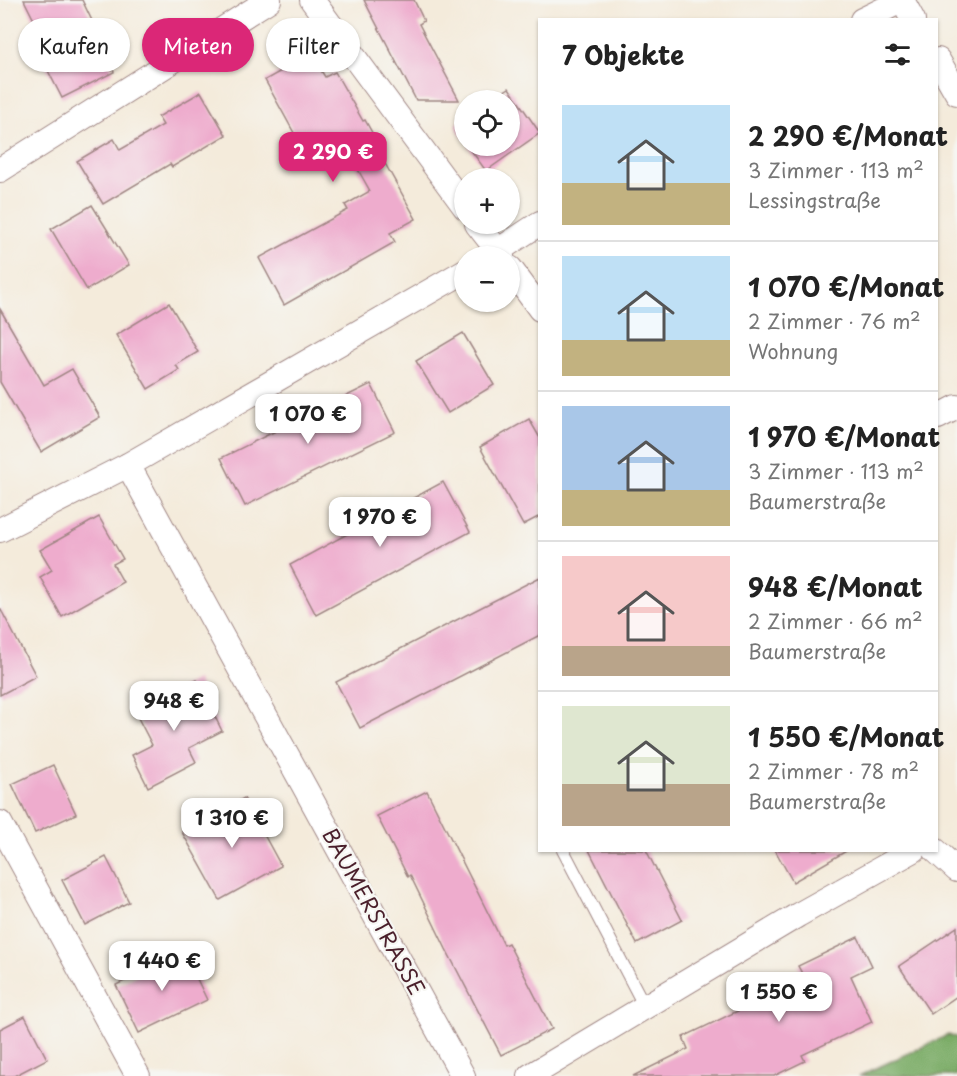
<!DOCTYPE html>
<html lang="de">
<meta charset="utf-8">
<style>
body{margin:0;font-family:"Playpen Sans",sans-serif;background:#f2f2f2;color:#222;height:100vh;display:flex;flex-direction:column;font-size:22px;white-space:nowrap}
*{box-sizing:border-box;margin:0}
p{font-size:20px;color:#767676}
.icon{flex:none;width:33px;height:33px;fill:none;stroke:currentColor;stroke-width:2;stroke-linecap:round;stroke-linejoin:round}
.map{position:relative;flex:1;overflow:hidden}
.drawer{position:absolute;left:538px;top:18px;width:400px;height:834px;display:flex;flex-direction:column;background:#fff;border-radius:0px;box-shadow:0 2px 4px #0004}
.drawer>*{flex:none}
.hud{position:absolute;left:18px;top:18px;width:430px;height:54px;display:flex;gap:12px}
.buttons{position:absolute;left:454px;top:90px;display:grid;gap:12px}
.buttons a{display:grid;place-items:center;width:66px;height:66px;border-radius:50%;background:#fff;box-shadow:0 2px 4px #0004;font-size:30px}
.price{position:absolute;translate:-50% -51px;padding:0 14px;border-radius:12px;background:#fff;color:#222;font-size:20px;line-height:39px;filter:drop-shadow(0 2px 3px #0008)}
.price::after{content:'';position:absolute;left:50%;top:36px;width:18px;height:14px;margin-left:-9px;background:inherit;clip-path:polygon(0 0,100% 0,50% 100%)}
.price.current{background:#db2777;color:#fff}
ul{padding:0;list-style:none}
li{display:flex;align-items:center;gap:18px;height:150px;padding:0 24px}
li+li{border-top:2px solid #e0e0e0}
li span{display:grid;place-items:center;flex:none;width:168px;height:120px;border-radius:0px;color:#555}
li>.icon{margin-inline-start:auto}
span .icon{width:72px;height:72px;fill:#fffc;stroke-width:1}
li b{font-size:26px}
h2{display:flex;justify-content:space-between;align-items:center;height:72px;padding:0 24px;font-size:26px}
.pill{padding:0 21px;border-radius:27px;background:#fff;box-shadow:0 2px 4px #0004;font-size:21px;line-height:54px}
.pill.current{background:#db2777;color:#fff}
.map>svg:first-child{display:block}
.forest{fill:#7aac66;stroke:#626648;stroke-width:1.5}
.building{fill:#eeaccd}
.lines{fill:none;stroke-linecap:round;stroke-linejoin:round}
.lane-casing{stroke:#9f8583;stroke-width:14}
.street-casing{stroke:#9f8583;stroke-width:26}
.lane{stroke:#fff;stroke-width:12}
.street{stroke:#fff;stroke-width:24}
.labels{text-anchor:middle;stroke-width:4.5;stroke-linejoin:round;paint-order:stroke}
.street-label{font-size:21px;fill:#4a1f2b;stroke:#f6f6f2}
</style>
<div class="map">
<svg width="957" height="1076" viewBox="0 0 957 1076">
<rect width="100%" height="100%" fill="#f6f6f2"/>
<filter id="ink" filterUnits="userSpaceOnUse"><feTurbulence type="fractalNoise" baseFrequency=".0167" numOctaves="2"/><feDisplacementMap in="SourceGraphic" scale="12" xChannelSelector="R" yChannelSelector="G"/><feConvolveMatrix kernelMatrix="1 2 1 2 8 2 1 2 1" color-interpolation-filters="sRGB"/></filter>
<filter id="wash" filterUnits="userSpaceOnUse"><feTurbulence type="fractalNoise" baseFrequency=".008" numOctaves="4" result="noise"/><feDisplacementMap in="SourceGraphic" scale="24" xChannelSelector="R" yChannelSelector="G"/><feGaussianBlur stdDeviation="1.35" result="paint"/><feColorMatrix in="noise" values="0 0 0 0 0 0 0 0 0 0 0 0 0 0 0 0 0 1.4 0 .05"/><feComposite in="paint" operator="in"/></filter>
<g filter="url(#wash)">
<rect width="100%" height="100%" fill="#f4ebdb"/>
<polygon class="forest" points="948,1035 957,1037 957,1076 859,1076"/>
<g id="blocks">
<g class="building">
<polygon points="24,0 82,0 96,29 93,31 114,72 62,98 41,57 50,52"/>
<polygon points="364,0 414,0 424,21 419,24 459,100 416,100"/>
<polygon points="311,54 325,77 335,72 363,121 365,120 380,147 377,149 416,219 390,233 395,242 284,305 259,258 348,210 345,205 370,191 343,143 310,162 265,80"/>
<polygon points="509,88 540,133 486,171 468,146 510,146 510,100 491,100"/>
<polygon points="201,92 226,135 172,167 170,164 103,204 77,161 114,139 120,150 163,125 158,117"/>
<polygon points="465,118 465,140 455,125"/>
<polygon points="92,205 129,265 87,290 51,229"/>
<polygon points="169,303 198,352 176,365 179,370 148,389 116,335"/>
<polygon points="0,309 44,385 72,369 100,417 41,452 0,382"/>
<polygon points="463,333 494,385 448,413 416,361"/>
<polygon points="371,384 395,432 245,506 221,458"/>
<polygon points="529,419 540,438 540,516 523,525 480,447"/>
<polygon points="443,482 470,532 316,615 290,565"/>
<polygon points="99,517 123,559 113,564 123,582 62,617 40,577 52,570 40,550"/>
<polygon points="540,577 540,635 360,728 336,682"/>
<polygon points="0,608 36,676 0,695"/>
<polygon points="197,680 222,731 189,748 196,762 148,787 132,755 152,745 135,712"/>
<polygon points="53,765 76,814 35,833 12,784"/>
<polygon points="427,791 504,945 508,943 552,1029 501,1055 446,949 410,875 408,877 377,816"/>
<polygon points="244,798 281,866 220,900 182,832"/>
<polygon points="589,850 646,850 682,920 637,944"/>
<polygon points="775,850 848,850 793,882"/>
<polygon points="106,857 129,902 85,925 62,880"/>
<polygon points="957,927 957,996 931,1014 899,966"/>
<polygon points="858,937 872,966 851,976 872,1022 802,1055 805,1061 774,1076 633,1076 688,1049 683,1037 805,979 798,966"/>
<polygon points="184,952 207,1000 139,1033 116,985"/>
<polygon points="25,1016 47,1059 14,1076 0,1076 0,1029"/>
</g>
</g>
</g>
<g filter="url(#ink)">
<use href="#blocks" fill-opacity="0" stroke="#9f8583" stroke-width="1.5"/>
<g class="lines">
<defs>
<polyline id="lane" points="563,850 645,1007"/>
<g id="street">
<polyline points="312,0 465,207"/>
<polyline points="902,0 913,20"/>
<polyline points="862,20 903,0"/>
<polyline points="938,60 957,93"/>
<polyline points="0,170 269,0"/>
<polyline points="477,224 502,256"/>
<polyline points="490,256 540,223"/>
<polyline points="510,268 540,309"/>
<polyline points="938,417 957,407"/>
<polyline points="128,465 463,1076"/>
<polyline points="0,530 128,465 465,271"/>
<polyline points="0,823 138,1076"/>
<polyline points="935,850 957,870"/>
<polyline points="530,1076 798,915 914,850"/>
</g>
</defs>
<use href="#lane" class="lane-casing"/>
<use href="#street" class="street-casing"/>
<use href="#lane" class="lane"/>
<use href="#street" class="street"/>
</g>
</g>
<g class="labels">
<g class="street-label">
<text transform="translate(373 912) rotate(61)" y="7">BAUMERSTRASSE</text>
</g>
</g>
</svg>
<div class="buttons">
<a><svg class="icon" aria-label="locate" viewBox="0 0 24 24"><circle cx="12" cy="12" r="6"/><path d="M12 2v4M12 18v4M2 12h4M18 12h4"/></svg></a>
<a>+</a>
<a>−</a>
</div>
<b class="price current" style="left:333px;top:183px">2 290 €</b>
<b class="price" style="left:308px;top:445px">1 070 €</b>
<b class="price" style="left:380px;top:548px">1 970 €</b>
<b class="price" style="left:174px;top:732px">948 €</b>
<b class="price" style="left:232px;top:849px">1 310 €</b>
<b class="price" style="left:162px;top:992px">1 440 €</b>
<b class="price" style="left:779px;top:1023px">1 550 €</b>
<div class="hud">
<a class="pill">Kaufen</a>
<a class="pill current">Mieten</a>
<a class="pill">Filter</a>
</div>
<section class="drawer">
<h2>7 Objekte<svg class="icon" aria-label="filters" viewBox="0 0 24 24"><path d="M4 7h16M4 17h16"/><circle cx="9" cy="7" r="2"/><circle cx="15" cy="17" r="2"/></svg></h2>
<ul>
<li><span style="background:linear-gradient(#bfe0f5 65%,#c2b280 0)"><svg class="icon" aria-label="home" viewBox="0 0 24 24"><path d="M3 11l9-7 9 7M6 9v11h12V9"/></svg></span><div><b>2 290 €/Monat</b><p>3 Zimmer · 113 m²</p><p>Lessingstraße</p></div></li>
<li><span style="background:linear-gradient(#bfe0f5 70%,#c2b280 0)"><svg class="icon" aria-label="home" viewBox="0 0 24 24"><path d="M3 11l9-7 9 7M6 9v11h12V9"/></svg></span><div><b>1 070 €/Monat</b><p>2 Zimmer · 76 m²</p><p>Wohnung</p></div></li>
<li><span style="background:linear-gradient(#a9c7e8 70%,#c2b280 0)"><svg class="icon" aria-label="home" viewBox="0 0 24 24"><path d="M3 11l9-7 9 7M6 9v11h12V9"/></svg></span><div><b>1 970 €/Monat</b><p>3 Zimmer · 113 m²</p><p>Baumerstraße</p></div></li>
<li><span style="background:linear-gradient(#f6c9c9 75%,#b9a48a 0)"><svg class="icon" aria-label="home" viewBox="0 0 24 24"><path d="M3 11l9-7 9 7M6 9v11h12V9"/></svg></span><div><b>948 €/Monat</b><p>2 Zimmer · 66 m²</p><p>Baumerstraße</p></div></li>
<li><span style="background:linear-gradient(#dfe7d0 65%,#b9a48a 0)"><svg class="icon" aria-label="home" viewBox="0 0 24 24"><path d="M3 11l9-7 9 7M6 9v11h12V9"/></svg></span><div><b>1 550 €/Monat</b><p>2 Zimmer · 78 m²</p><p>Baumerstraße</p></div></li>
</ul>
</section>
</div>
